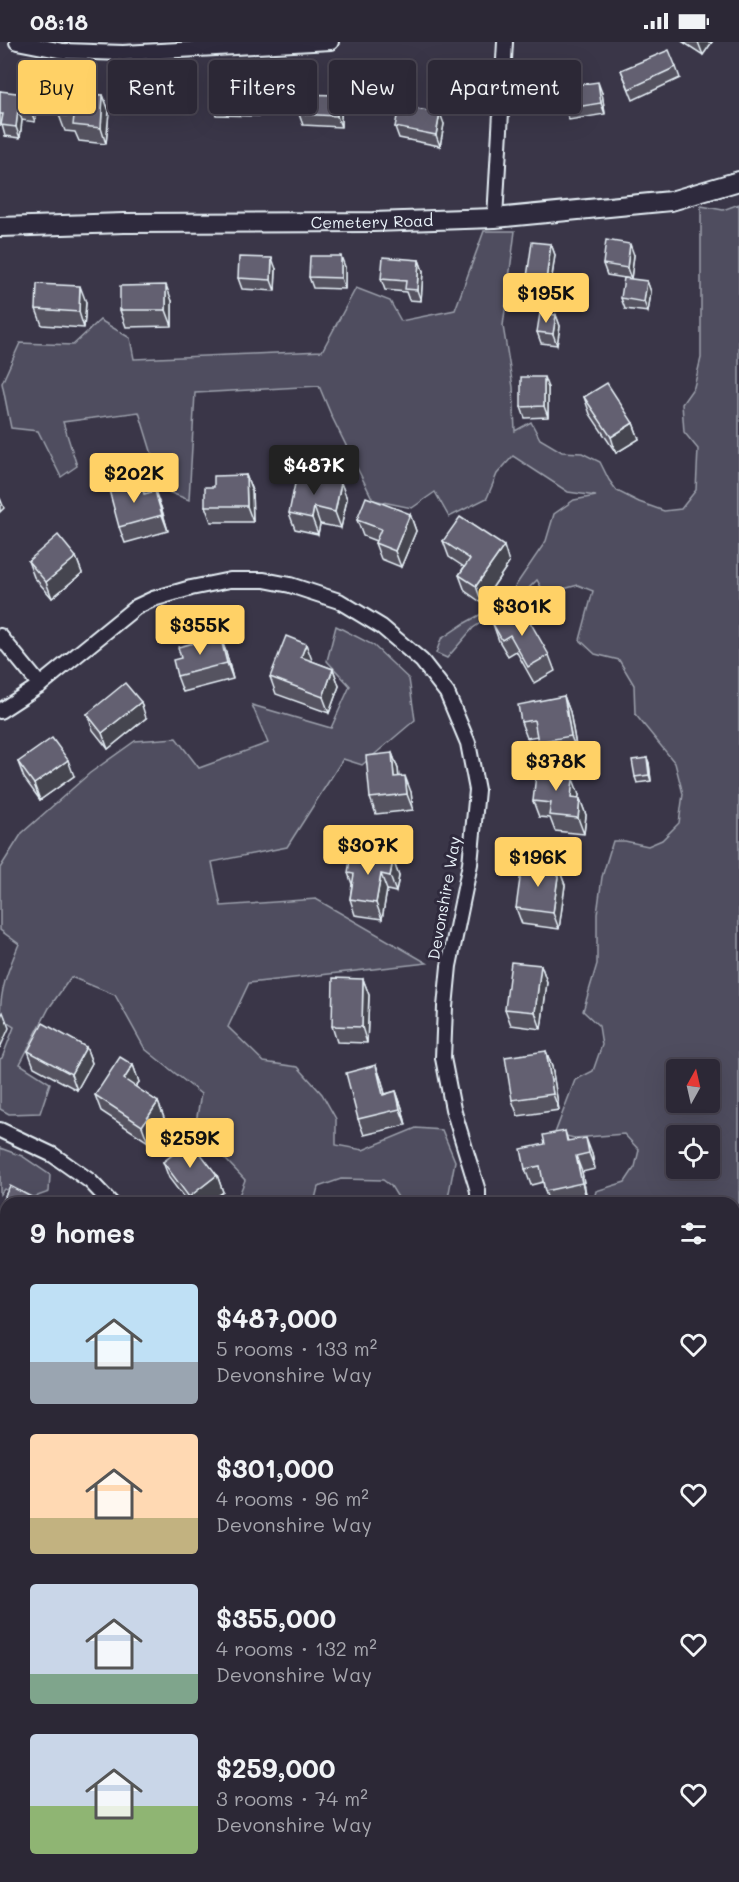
<!DOCTYPE html>
<meta charset="utf-8">
<style>
body{margin:0;font-family:Mali,sans-serif;background:#34303e;color:#f1f3f6;height:100vh;display:flex;flex-direction:column;font-size:22px;white-space:nowrap}
*{box-sizing:border-box;margin:0}
p{font-size:20px;color:#a6a6ad}
.icon{flex:none;width:33px;height:33px;fill:none;stroke:currentColor;stroke-width:2;stroke-linecap:round;stroke-linejoin:round}
.map{position:relative;flex:1;overflow:hidden}
.details{position:absolute;left:0px;top:1155px;width:740px;height:686px;display:flex;flex-direction:column;background:#2c2836;border-radius:18px 18px 0 0;box-shadow:0 6px 24px #0002,0 0 0 2px #484451}
.details>*{flex:none}
.top-card{position:absolute;left:18px;top:18px;width:704px;height:54px;display:flex;gap:12px}
.needle{width:39px;rotate:8deg}
.controls{position:absolute;left:666px;top:1017px;display:grid;gap:12px}
.controls a{display:grid;place-items:center;width:54px;height:54px;border-radius:6px;background:#2c2836;box-shadow:0 6px 24px #0002,0 0 0 2px #484451;font-size:30px}
.price{position:absolute;translate:-50% -51px;padding:0 14px;border-radius:6px;background:#ffd166;color:#111;font-size:20px;line-height:39px;filter:drop-shadow(0 2px 3px #0008)}
.price::after{content:'';position:absolute;left:50%;top:36px;width:18px;height:14px;margin-left:-9px;background:inherit;clip-path:polygon(0 0,100% 0,50% 100%)}
.price.active{background:#222;color:#fff}
ul{padding:0;list-style:none}
li{display:flex;align-items:center;gap:18px;height:150px;padding:0 30px}
li span{display:grid;place-items:center;flex:none;width:168px;height:120px;border-radius:6px;color:#555}
li>.icon{margin-inline-start:auto}
span .icon{width:72px;height:72px;fill:#fffc;stroke-width:1}
li b{font-size:26px}
h2{display:flex;justify-content:space-between;align-items:center;height:72px;padding:0 30px;font-size:26px}
.pill{padding:0 21px;border-radius:6px;background:#2c2836;box-shadow:0 6px 24px #0002,0 0 0 2px #484451;font-size:21px;line-height:54px}
.pill.active{background:#ffd166;color:#111}
.status{display:flex;justify-content:space-between;align-items:center;height:42px;padding:0 30px;background:#2c2836;direction:ltr}
.status svg{height:16px;fill:currentColor}
.map>svg:first-child{display:block}
.green{fill:#504e5f;stroke:#9ca0ac;stroke-width:1.5;fill-rule:evenodd}
.lines{fill:none;stroke-linecap:round;stroke-linejoin:round}
.minor-casing{stroke:#e8f1f8;stroke-width:18}
.tertiary-casing{stroke:#e8f1f8;stroke-width:22}
.minor{stroke:#2f2a3d;stroke-width:14}
.tertiary{stroke:#2f2a3d;stroke-width:18}
.wall{fill:#555361;stroke:#e8f1f8;stroke-width:1.5}
.shaded-wall{fill:#45444f;stroke:#e8f1f8;stroke-width:1.5}
.building{fill:#636171;stroke:#e8f1f8;stroke-width:1.5}
.labels{text-anchor:middle;stroke-width:6;stroke-linejoin:round;paint-order:stroke}
.street-label{font-size:16px;fill:#e8f1f8;stroke:#2f2a3d}
</style>
<div class="status"><b>08:18</b><svg viewBox="0 0 49 12"><path d="M0 12V9h3v3zM5 12V6h3v6zM10 12V3h3v9zM15 12V0h3v12zM26 1h20v11H26zM47 4h2v5h-2z"/></svg></div>
<div class="map">
<svg width="739" height="1840" viewBox="0 0 739 1840">
<rect width="100%" height="100%" fill="#3a3648"/>
<filter id="ink" filterUnits="userSpaceOnUse"><feTurbulence type="fractalNoise" baseFrequency=".0167" numOctaves="2"/><feDisplacementMap in="SourceGraphic" scale="12" xChannelSelector="R" yChannelSelector="G"/><feConvolveMatrix kernelMatrix="1 2 1 2 8 2 1 2 1" color-interpolation-filters="sRGB"/></filter>
<g filter="url(#ink)">
<g class="green">
<path d="M739 162V1840H668L667 1835 734 1834V1161H593L596 1149 625 1140 635 1125 639 1108 624 1092 574 1096 555 1091 575 1038 593 1029 602 1003 599 984 583 969 597 922V872L602 835 613 799H625L648 804 662 798 679 781 683 752 675 721 635 672 634 643 619 618 595 612 580 598 593 549 578 543 545 552 537 538 521 554 473 586 447 616 436 611 441 597 465 581 496 564 514 546 546 499 554 472 574 458 596 454 568 450 513 414 497 432 487 456 449 475 435 450 412 466 373 458 332 375 319 344 195 351 189 458 163 448 139 370 63 380 77 424 61 435 38 389 11 386 2 341 20 301 73 303 100 278 130 296 134 317 322 309 356 246 390 259 401 279 455 268 484 189H515L503 284 513 345 515 389 531 380 540 397 562 410 582 411 600 420 609 438 617 449 639 460 664 469 681 467 696 448 698 407 684 390 682 362 694 345 701 316V164L723 168ZM676 1028H710V1060H676ZM676 1094H710V1126H676Z"/>
<path d="M336 584 373 603 409 637 415 678 362 723 343 717 287 805 212 820 221 864 316 857 427 921 249 941 228 985 264 1020 298 1025 322 1052 336 1077V1103L363 1108 416 1086 442 1088 455 1119 448 1156C428 1161 419 1161 399 1157L391 1144 383 1138 341 1137 318 1145 314 1161H295L293 1156 265 1161H244L238 1156 245 1138 211 1102 196 1080 201 1052 145 1007 115 953 71 935 49 966 20 1022 50 1041 40 1071 9 1072 0 1067V1017L2 1016 14 985 0 976C0 947 8 928 19 902L0 888V826L22 791 90 731 135 699 176 696 199 726 268 701 252 663 331 686 350 644 327 619Z"/>
<polygon points="0,1106 22,1114 50,1133 49,1150 32,1156 4,1147 0,1152"/>
<polygon points="0,1357 6,1370 6,1754 0,1754"/>
<polygon points="107,1834 267,1834 267,1835 266,1840 106,1840"/>
</g>
<g class="lines">
<defs>
<g id="minor">
<polyline points="17,0 63,9 123,11 331,0"/>
<polyline points="495,176 505,0"/>
<polyline points="0,594 40,643"/>
<polyline points="0,669 40,643 136,565 153,557 191,546 230,538 264,538 290,543 339,559 382,585 422,619 447,651 468,701 477,748 470,822 449,924 445,965 443,1016 453,1067 478,1149 478,1161"/>
<polyline points="0,1088 53,1113 90,1139 111,1161"/>
<polyline points="282,1840 282,1834"/>
<polyline points="646,1840 646,1834"/>
</g>
<g id="tertiary">
<path id="s1" d="M0 185 124 181 373 180 495 176 671 159 739 139"/>
</g>
</defs>
<use href="#minor" class="minor-casing"/>
<use href="#tertiary" class="tertiary-casing"/>
<use href="#minor" class="minor"/>
<use href="#tertiary" class="tertiary"/>
</g>
<g class="wall">
<polygon points="683,0 712,0 703,13"/>
<polygon points="676,25 680,36 633,58 621,28"/>
<polygon points="0,49 37,64 35,80 22,78 20,96 5,94 2,83 0,83"/>
<polygon points="602,51 605,72 569,78 565,67"/>
<polygon points="259,52 259,74 216,73 212,62"/>
<polygon points="103,53 109,69 106,102 79,99 75,90 65,89 59,73"/>
<polygon points="337,53 341,64 341,85 303,83 299,72"/>
<polygon points="444,82 440,104 399,96 395,85"/>
<polygon points="551,202 555,213 549,255 530,253 526,242"/>
<polygon points="634,213 631,237 607,233 603,222"/>
<polygon points="419,218 423,229 421,259 409,258 406,250 385,248 381,237"/>
<polygon points="345,225 345,247 313,246 309,235"/>
<polygon points="276,227 275,249 242,247 238,236"/>
<polygon points="647,239 651,250 648,270 625,267 621,256"/>
<polygon points="172,259 172,284 126,285 120,268"/>
<polygon points="86,260 84,286 42,283 36,267"/>
<polygon points="556,273 560,284 557,303 541,301 537,290"/>
<polygon points="548,346 548,375 525,376 521,365"/>
<polygon points="584,355 633,381 639,397 616,411 590,372"/>
<polygon points="246,433 252,449 253,480 211,480 205,464 214,445"/>
<polygon points="341,441 347,457 341,486 320,482 318,492 295,487 289,471"/>
<polygon points="145,451 161,465 168,489 125,501 119,485"/>
<polygon points="410,472 416,489 401,525 381,517 375,501 376,499 363,494 357,478"/>
<polygon points="443,499 509,521 482,561 465,549 459,533 464,525 449,515"/>
<polygon points="76,515 82,531 52,556 34,535 28,519"/>
<polygon points="493,582 549,613 555,629 534,641 516,609 508,614 499,599"/>
<polygon points="220,594 226,610 233,637 183,650 177,634 181,616"/>
<polygon points="312,618 311,619 333,627 339,644 329,671 276,652 270,635"/>
<polygon points="564,654 570,670 577,710 544,716 537,694 527,696 521,680"/>
<polygon points="87,672 146,676 108,707 93,688"/>
<polygon points="392,711 398,727 399,735 411,750 413,768 376,772 370,756"/>
<polygon points="647,716 649,721 651,739 637,741 635,735"/>
<polygon points="18,720 74,734 40,758 24,736"/>
<polygon points="570,736 579,753 578,757 580,757 586,773 584,792 555,789 550,776 539,775 533,759"/>
<polygon points="393,818 399,834 396,850 387,848 382,877 355,873 350,857 352,842 348,831"/>
<polygon points="559,827 565,843 559,887 522,882 516,866"/>
<polygon points="541,923 547,940 541,987 511,983 505,967"/>
<polygon points="363,937 369,953 367,1001 337,1000 332,984"/>
<polygon points="86,1005 92,1021 77,1048 34,1025 28,1009"/>
<polygon points="546,1009 552,1025 559,1068 518,1074 512,1058"/>
<polygon points="133,1023 139,1040 135,1045 158,1060 164,1076 148,1100 101,1069 95,1053"/>
<polygon points="376,1023 382,1040 385,1052 396,1049 402,1066 406,1083 364,1093 358,1077"/>
<polygon points="565,1089 568,1099 592,1112 595,1127 582,1130 587,1158 571,1161 549,1161 545,1149 543,1140 531,1143 525,1127 545,1102"/>
<polygon points="163,1120 217,1133 223,1150 208,1161 188,1161 169,1136"/>
<polygon points="6,1161 6,1186 3,1185 0,1177 0,1163"/>
<polygon points="399,1834 489,1834 474,1840 401,1840"/>
</g>
<g class="shaded-wall">
<polygon points="698,0 712,0 703,13"/>
<polygon points="598,40 602,51 605,72 601,61"/>
<polygon points="255,41 259,52 259,74 255,63"/>
<polygon points="33,53 37,64 35,80 31,69"/>
<polygon points="103,53 109,69 106,102 101,86"/>
<polygon points="337,53 341,64 341,85 337,74"/>
<polygon points="18,67 22,78 20,96 16,85"/>
<polygon points="440,71 444,82 440,104 436,93"/>
<polygon points="551,202 555,213 549,255 545,245"/>
<polygon points="630,202 634,213 631,237 627,226"/>
<polygon points="341,214 345,225 345,247 341,236"/>
<polygon points="272,216 276,227 275,249 271,238"/>
<polygon points="419,218 423,229 421,259 417,248"/>
<polygon points="647,239 651,250 648,270 644,260"/>
<polygon points="166,243 172,259 172,284 166,268"/>
<polygon points="80,244 86,260 84,286 79,270"/>
<polygon points="556,273 560,284 557,303 553,292"/>
<polygon points="544,335 548,346 548,375 544,364"/>
<polygon points="633,381 639,397 616,411 611,395"/>
<polygon points="246,433 252,449 253,480 247,464"/>
<polygon points="341,441 347,457 341,486 335,470"/>
<polygon points="155,449 161,465 168,489 162,473"/>
<polygon points="0,456 4,466 0,470"/>
<polygon points="314,465 320,482 318,492 312,476"/>
<polygon points="410,472 416,489 401,525 395,509"/>
<polygon points="504,504 509,521 482,561 476,544"/>
<polygon points="76,515 82,531 52,556 46,540"/>
<polygon points="220,594 226,610 233,637 227,621"/>
<polygon points="306,602 312,618 307,632 301,615"/>
<polygon points="333,627 339,644 329,671 323,655"/>
<polygon points="564,654 570,670 577,710 571,694"/>
<polygon points="141,660 146,676 108,707 102,691"/>
<polygon points="392,711 398,727 400,751 394,735"/>
<polygon points="647,716 649,721 651,739 649,733"/>
<polygon points="68,718 74,734 40,758 34,742"/>
<polygon points="566,727 572,744 573,737 579,753 577,772 571,756 566,736"/>
<polygon points="405,734 411,750 413,768 407,752"/>
<polygon points="580,757 586,773 584,792 578,776"/>
<polygon points="393,818 399,834 396,850 390,834"/>
<polygon points="559,827 565,843 559,887 553,871"/>
<polygon points="381,832 387,848 382,877 376,861"/>
<polygon points="541,923 547,940 541,987 535,970"/>
<polygon points="363,937 369,953 367,1001 362,985"/>
<polygon points="3,970 9,986 0,1006 0,976"/>
<polygon points="86,1005 92,1021 77,1048 71,1032"/>
<polygon points="546,1009 552,1025 559,1068 553,1052"/>
<polygon points="133,1023 139,1040 129,1053 124,1037"/>
<polygon points="376,1023 382,1040 389,1069 383,1053"/>
<polygon points="396,1049 402,1066 406,1083 400,1067"/>
<polygon points="158,1060 164,1076 148,1100 142,1084"/>
<polygon points="586,1096 592,1112 595,1127 589,1111"/>
<polygon points="576,1114 582,1130 587,1158 582,1141"/>
<polygon points="217,1133 223,1150 208,1161 191,1161 189,1155"/>
<polygon points="0,1817 2,1823 2,1840 0,1840"/>
</g>
<g class="building">
<polygon points="669,8 676,25 629,47 621,28"/>
<polygon points="598,40 601,61 565,67 562,45"/>
<polygon points="212,41 255,41 255,63 212,62"/>
<polygon points="0,49 33,53 31,69 18,67 16,85 1,83 3,72 0,72"/>
<polygon points="61,50 103,53 101,86 73,83 74,74 59,73"/>
<polygon points="300,52 337,53 337,74 299,72"/>
<polygon points="399,64 440,71 436,93 395,85"/>
<polygon points="606,198 630,202 627,226 603,222"/>
<polygon points="532,200 551,202 545,245 526,242"/>
<polygon points="310,214 341,214 341,236 309,235"/>
<polygon points="239,215 272,216 271,238 238,236"/>
<polygon points="383,215 419,218 417,248 405,247 406,239 381,237"/>
<polygon points="624,236 647,239 644,260 621,256"/>
<polygon points="37,242 80,244 79,270 36,267"/>
<polygon points="166,243 166,268 120,268 120,244"/>
<polygon points="540,271 556,273 553,292 537,290"/>
<polygon points="521,335 544,335 544,364 521,365"/>
<polygon points="607,341 633,381 611,395 584,355"/>
<polygon points="297,432 341,441 335,470 314,465 312,476 289,471"/>
<polygon points="246,433 247,464 205,464 205,445 214,445 214,434"/>
<polygon points="141,440 144,452 155,449 162,473 119,485 109,448"/>
<polygon points="366,455 410,472 395,509 375,501 381,487 357,478"/>
<polygon points="460,475 504,504 476,544 459,533 470,517 443,499"/>
<polygon points="58,493 76,515 46,540 28,519"/>
<polygon points="522,566 549,613 528,625 510,593 502,598 493,582"/>
<polygon points="220,594 227,621 177,634 173,618 181,616 178,605"/>
<polygon points="286,594 306,602 301,615 333,627 323,655 270,635"/>
<polygon points="125,641 141,660 102,691 87,672"/>
<polygon points="564,654 571,694 538,700 534,678 521,680 518,663"/>
<polygon points="52,696 68,718 34,742 18,720"/>
<polygon points="392,711 394,735 405,734 407,752 370,756 366,714"/>
<polygon points="647,716 649,733 635,735 632,718"/>
<polygon points="537,724 566,727 566,736 573,737 571,756 580,757 578,776 549,773 551,761 533,759"/>
<polygon points="351,811 393,818 390,834 381,832 376,861 350,857 354,832 348,831"/>
<polygon points="522,822 559,827 553,871 516,866"/>
<polygon points="511,920 541,923 535,970 505,967"/>
<polygon points="333,936 363,937 362,985 332,984"/>
<polygon points="43,981 86,1005 71,1032 28,1009"/>
<polygon points="546,1009 553,1052 512,1058 505,1015"/>
<polygon points="120,1015 133,1023 124,1037 158,1060 142,1084 95,1053"/>
<polygon points="376,1023 383,1053 396,1049 400,1067 358,1077 346,1031"/>
<polygon points="565,1089 567,1099 586,1096 589,1111 576,1114 582,1141 545,1149 540,1124 525,1127 521,1107 545,1102 543,1093"/>
<polygon points="191,1099 217,1133 189,1155 163,1120"/>
<polygon points="10,1144 43,1161 6,1161 6,1173 0,1170 0,1163"/>
</g>
</g>
<g class="labels">
<g class="street-label">
<text dy="6" stroke="none"><textPath href="#s1" startOffset="372">Cemetery Road</textPath></text>
<text transform="translate(444 856) rotate(-80)" y="6">Devonshire Way</text>
</g>
</g>
</svg>
<div class="controls">
<a><svg class="needle" viewBox="-14 -14 28 28"><path d="M0-13l5 13h-10z" fill="#e53935"/><path d="M0 13l5-13h-10z" fill="#a6a6ad"/></svg></a>
<a><svg class="icon" aria-label="locate" viewBox="0 0 24 24"><circle cx="12" cy="12" r="6"/><path d="M12 2v4M12 18v4M2 12h4M18 12h4"/></svg></a>
</div>
<b class="price" style="left:546px;top:282px">$195K</b>
<b class="price active" style="left:314px;top:454px">$487K</b>
<b class="price" style="left:134px;top:462px">$202K</b>
<b class="price" style="left:522px;top:595px">$301K</b>
<b class="price" style="left:200px;top:614px">$355K</b>
<b class="price" style="left:556px;top:750px">$378K</b>
<b class="price" style="left:368px;top:834px">$307K</b>
<b class="price" style="left:538px;top:846px">$196K</b>
<b class="price" style="left:190px;top:1127px">$259K</b>
<div class="top-card">
<a class="pill active">Buy</a>
<a class="pill">Rent</a>
<a class="pill">Filters</a>
<a class="pill">New</a>
<a class="pill">Apartment</a>
</div>
<section class="details">
<h2>9 homes<svg class="icon" aria-label="filters" viewBox="0 0 24 24"><path d="M4 7h16M4 17h16"/><circle cx="9" cy="7" r="2"/><circle cx="15" cy="17" r="2"/></svg></h2>
<ul>
<li><span style="background:linear-gradient(#bfe0f5 65%,#9aa5b1 0)"><svg class="icon" aria-label="home" viewBox="0 0 24 24"><path d="M3 11l9-7 9 7M6 9v11h12V9"/></svg></span><div><b>$487,000</b><p>5 rooms · 133 m²</p><p>Devonshire Way</p></div><svg class="icon" aria-label="heart" viewBox="0 0 24 24"><path d="M12 20l-8-8c-3-5 5-10 8-4 3-6 11-1 8 4z"/></svg></li>
<li><span style="background:linear-gradient(#ffd9b3 70%,#c2b280 0)"><svg class="icon" aria-label="home" viewBox="0 0 24 24"><path d="M3 11l9-7 9 7M6 9v11h12V9"/></svg></span><div><b>$301,000</b><p>4 rooms · 96 m²</p><p>Devonshire Way</p></div><svg class="icon" aria-label="heart" viewBox="0 0 24 24"><path d="M12 20l-8-8c-3-5 5-10 8-4 3-6 11-1 8 4z"/></svg></li>
<li><span style="background:linear-gradient(#c9d6e8 75%,#7fa58c 0)"><svg class="icon" aria-label="home" viewBox="0 0 24 24"><path d="M3 11l9-7 9 7M6 9v11h12V9"/></svg></span><div><b>$355,000</b><p>4 rooms · 132 m²</p><p>Devonshire Way</p></div><svg class="icon" aria-label="heart" viewBox="0 0 24 24"><path d="M12 20l-8-8c-3-5 5-10 8-4 3-6 11-1 8 4z"/></svg></li>
<li><span style="background:linear-gradient(#c9d6e8 60%,#8fb573 0)"><svg class="icon" aria-label="home" viewBox="0 0 24 24"><path d="M3 11l9-7 9 7M6 9v11h12V9"/></svg></span><div><b>$259,000</b><p>3 rooms · 74 m²</p><p>Devonshire Way</p></div><svg class="icon" aria-label="heart" viewBox="0 0 24 24"><path d="M12 20l-8-8c-3-5 5-10 8-4 3-6 11-1 8 4z"/></svg></li>
</ul>
</section>
</div>
